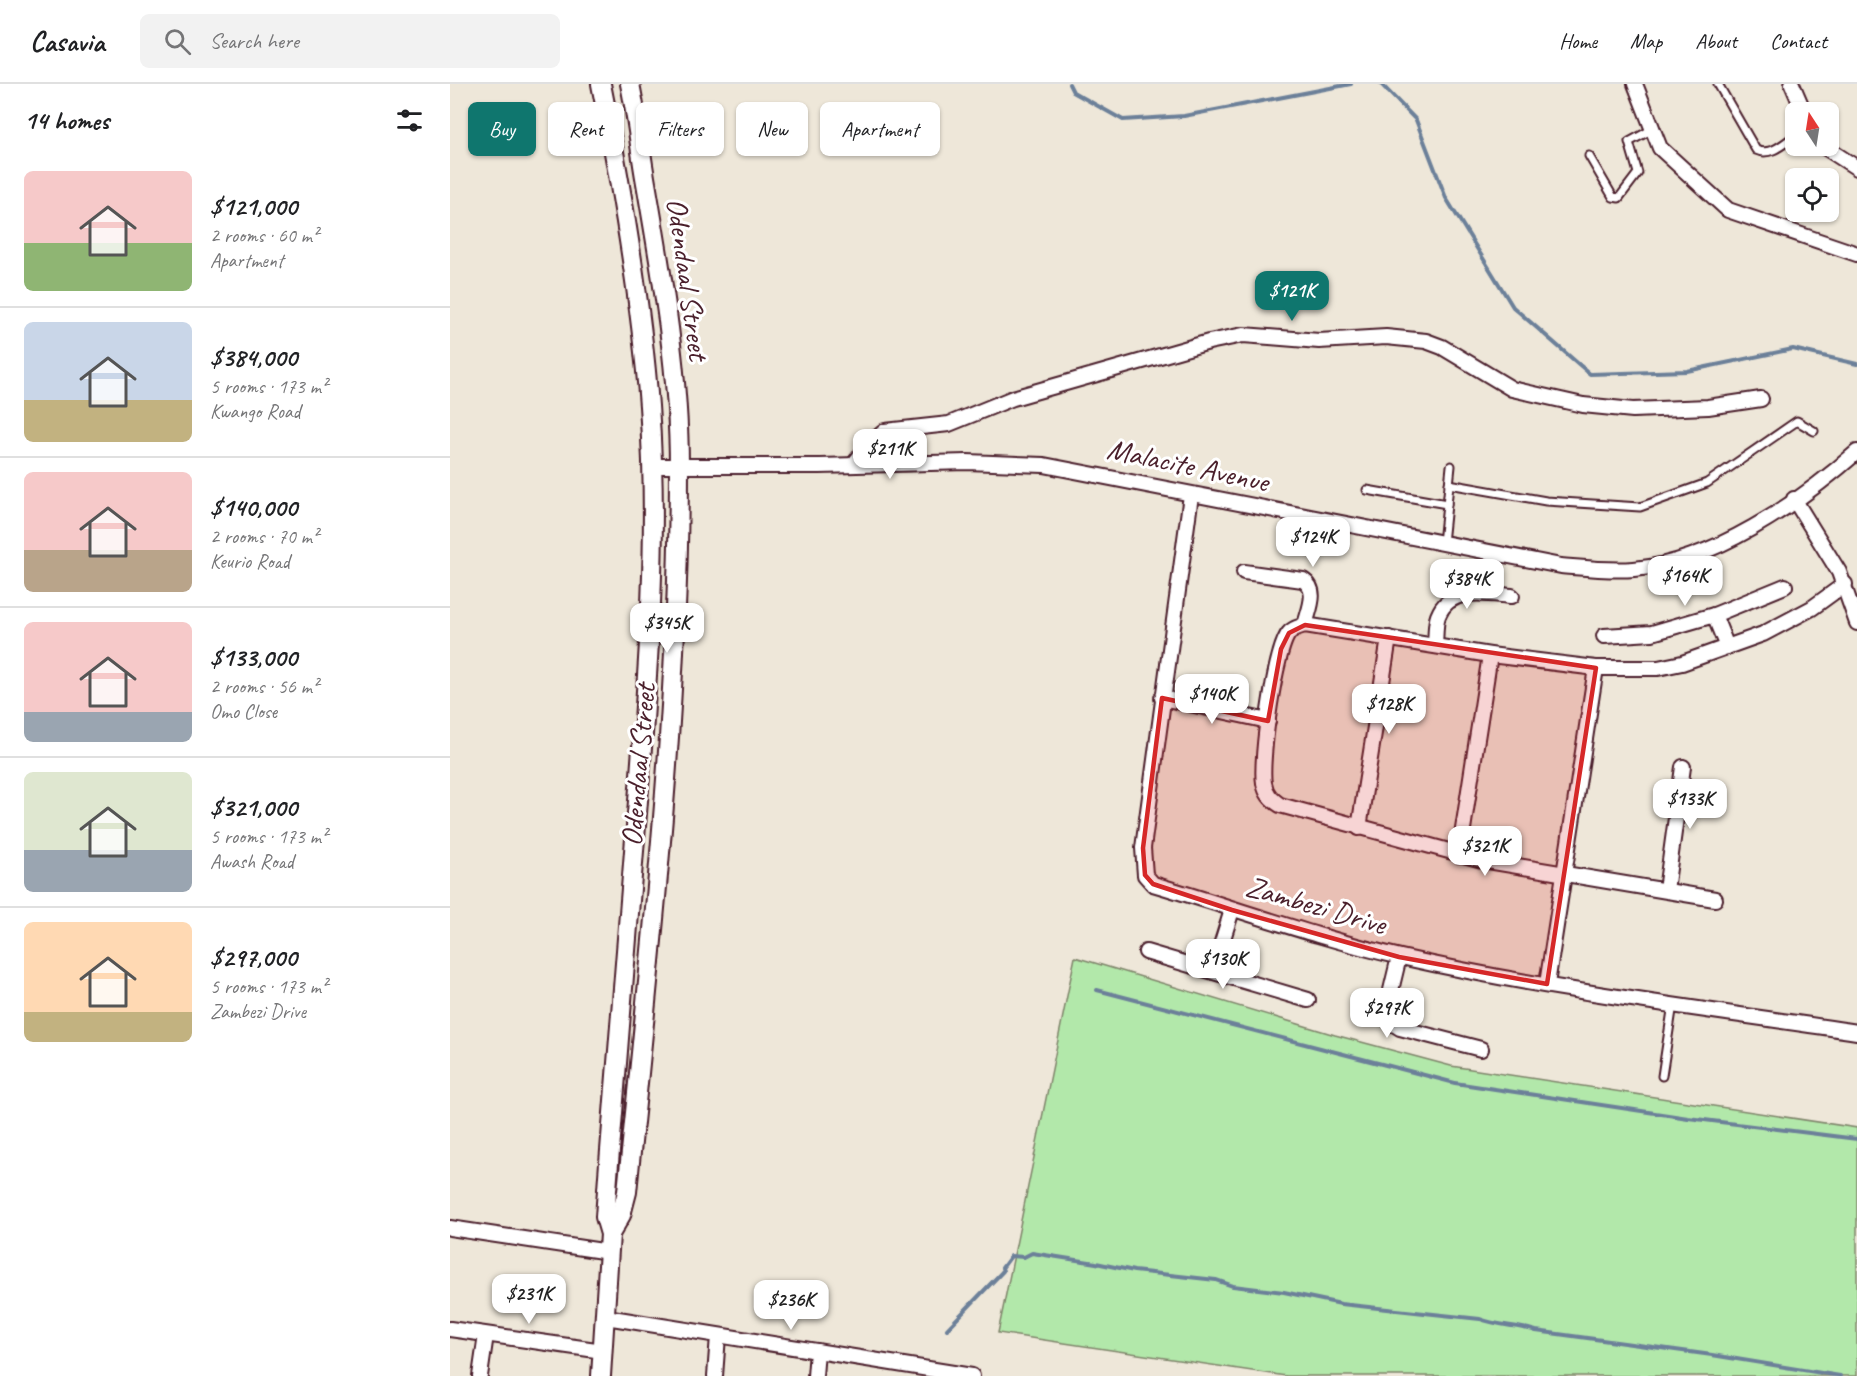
<!DOCTYPE html>
<meta charset="utf-8">
<style>
body{margin:0;font-family:Caveat,sans-serif;background:#f2f2f2;color:#202124;height:100vh;display:flex;flex-direction:column;font-size:22px;white-space:nowrap}
*{box-sizing:border-box;margin:0}
p{font-size:20px;color:#757577}
.icon{flex:none;width:33px;height:33px;fill:none;stroke:currentColor;stroke-width:2;stroke-linecap:round;stroke-linejoin:round}
.map{position:relative;flex:1;overflow:hidden}
.drawer{display:flex;flex-direction:column;background:#fff;width:450px}
.drawer>*{flex:none}
.banner{position:absolute;left:18px;top:18px;width:570px;height:54px;display:flex;gap:12px}
.needle{width:39px;rotate:348deg}
.tools{position:absolute;left:1335px;top:18px;display:grid;gap:12px}
.tools a{display:grid;place-items:center;width:54px;height:54px;border-radius:9px;background:#fff;box-shadow:0 2px 4px #0004;font-size:30px}
.price{position:absolute;translate:-50% -51px;padding:0 14px;border-radius:12px;background:#fff;color:#222;font-size:20px;line-height:39px;filter:drop-shadow(0 2px 3px #0008)}
.price::after{content:'';position:absolute;left:50%;top:36px;width:18px;height:14px;margin-left:-9px;background:inherit;clip-path:polygon(0 0,100% 0,50% 100%)}
.price.current{background:#0f766e;color:#fff}
ul{padding:0;list-style:none}
li{display:flex;align-items:center;gap:18px;height:150px;padding:0 24px}
li+li{border-top:2px solid #e0e0e0}
li span{display:grid;place-items:center;flex:none;width:168px;height:120px;border-radius:9px;color:#555}
li>.icon{margin-inline-start:auto}
span .icon{width:72px;height:72px;fill:#fffc;stroke-width:1}
li b{font-size:26px}
h2{display:flex;justify-content:space-between;align-items:center;height:72px;padding:0 24px;font-size:26px}
.tag{padding:0 21px;border-radius:9px;background:#fff;box-shadow:0 2px 4px #0004;font-size:21px;line-height:54px}
.tag.current{background:#0f766e;color:#fff}
header{display:flex;align-items:center;gap:36px;box-sizing:border-box;height:84px;padding:0 30px;background:#fff;border-bottom:2px solid #e0e0e0}
header strong{font-size:28px}
nav{display:flex;gap:33px;margin-inline-start:auto;font-size:21px}
.search{width:420px;height:54px;background:#f2f2f2;display:flex;align-items:center;gap:15px;box-sizing:border-box;padding:0 21px;border-radius:9px;color:#757577;font-size:22px}
main{display:flex;flex:1;min-height:0}
.map>svg:first-child{display:block}
.green{fill:#b2e8aa;stroke:#7e846a;stroke-width:1.5}
.lines{fill:none;stroke-linecap:round;stroke-linejoin:round}
.stream{stroke:#6c8099;stroke-width:4}
.service-casing{stroke:#4a1f2b;stroke-width:11}
.minor-casing{stroke:#4a1f2b;stroke-width:18}
.tertiary-casing{stroke:#4a1f2b;stroke-width:22}
.service{stroke:#fff;stroke-width:7}
.minor{stroke:#fff;stroke-width:14}
.tertiary{stroke:#fff;stroke-width:18}
.marked{fill:#d62828;fill-opacity:0.2;stroke:#d62828;stroke-width:4.5;stroke-linejoin:round}
.labels{text-anchor:middle;stroke-width:6;stroke-linejoin:round;paint-order:stroke}
.street-label{font-size:30px;fill:#4a1f2b;stroke:#fff}
</style>
<header>
<strong>Casavia</strong>
<div class="search"><svg class="icon" aria-label="search" viewBox="0 0 24 24"><circle cx="10" cy="10" r="6"/><path d="M15 15l6 6"/></svg>Search here</div>
<nav><a>Home</a><a>Map</a><a>About</a><a>Contact</a></nav>
</header>
<main>
<section class="drawer">
<h2>14 homes<svg class="icon" aria-label="filters" viewBox="0 0 24 24"><path d="M4 7h16M4 17h16"/><circle cx="9" cy="7" r="2"/><circle cx="15" cy="17" r="2"/></svg></h2>
<ul>
<li><span style="background:linear-gradient(#f6c9c9 60%,#8fb573 0)"><svg class="icon" aria-label="home" viewBox="0 0 24 24"><path d="M3 11l9-7 9 7M6 9v11h12V9"/></svg></span><div><b>$121,000</b><p>2 rooms · 60 m²</p><p>Apartment</p></div></li>
<li><span style="background:linear-gradient(#c9d6e8 65%,#c2b280 0)"><svg class="icon" aria-label="home" viewBox="0 0 24 24"><path d="M3 11l9-7 9 7M6 9v11h12V9"/></svg></span><div><b>$384,000</b><p>5 rooms · 173 m²</p><p>Kwango Road</p></div></li>
<li><span style="background:linear-gradient(#f6c9c9 65%,#b9a48a 0)"><svg class="icon" aria-label="home" viewBox="0 0 24 24"><path d="M3 11l9-7 9 7M6 9v11h12V9"/></svg></span><div><b>$140,000</b><p>2 rooms · 70 m²</p><p>Keurio Road</p></div></li>
<li><span style="background:linear-gradient(#f6c9c9 75%,#9aa5b1 0)"><svg class="icon" aria-label="home" viewBox="0 0 24 24"><path d="M3 11l9-7 9 7M6 9v11h12V9"/></svg></span><div><b>$133,000</b><p>2 rooms · 56 m²</p><p>Omo Close</p></div></li>
<li><span style="background:linear-gradient(#dfe7d0 65%,#9aa5b1 0)"><svg class="icon" aria-label="home" viewBox="0 0 24 24"><path d="M3 11l9-7 9 7M6 9v11h12V9"/></svg></span><div><b>$321,000</b><p>5 rooms · 173 m²</p><p>Awash Road</p></div></li>
<li><span style="background:linear-gradient(#ffd9b3 75%,#c2b280 0)"><svg class="icon" aria-label="home" viewBox="0 0 24 24"><path d="M3 11l9-7 9 7M6 9v11h12V9"/></svg></span><div><b>$297,000</b><p>5 rooms · 173 m²</p><p>Zambezi Drive</p></div></li>
</ul>
</section>
<div class="map">
<svg width="1407" height="1292" viewBox="0 0 1407 1292">
<rect width="100%" height="100%" fill="#eee7d9"/>
<filter id="ink" filterUnits="userSpaceOnUse"><feTurbulence type="fractalNoise" baseFrequency=".0167" numOctaves="2"/><feDisplacementMap in="SourceGraphic" scale="12" xChannelSelector="R" yChannelSelector="G"/><feConvolveMatrix kernelMatrix="1 2 1 2 8 2 1 2 1" color-interpolation-filters="sRGB"/></filter>
<g filter="url(#ink)">
<polygon class="green" points="625,873 885,951 1001,982 1407,1044 1407,1292 836,1292 548,1249"/>
<g class="lines">
<g class="stream">
<polyline points="619,0 623,8 673,36 734,32 901,0"/>
<polyline points="931,0 966,36 996,114 1063,223 1140,290 1237,287 1343,265 1407,280"/>
<polyline points="647,906 1005,999 1238,1034 1407,1055"/>
<path d="M497 1245 553 1187 552 1184 561 1172 574 1173 582 1169 646 1179 684 1187 766 1196 783 1202 834 1208 891 1220 1030 1235C1048 1242 1067 1241 1086 1247L1262 1271 1390 1292"/>
</g>
<defs>
<g id="service">
<path d="M1268 0 1306 66C1321 73 1334 59 1346 51"/>
<polyline points="1139,72 1163,113 1169,114 1188,89 1179,58 1201,46"/>
<polyline points="999,400 1096,417 1190,423 1257,399 1347,337 1364,347"/>
<polyline points="917,406 997,420"/>
<polyline points="993,459 1001,382"/>
<polyline points="1212,992 1223,920"/>
</g>
<g id="minor">
<polyline points="1185,0 1210,64 1278,126 1407,170"/>
<polyline points="1342,0 1354,28"/>
<polyline points="1373,62 1407,84"/>
<polyline points="403,381 421,359 435,347 499,340 563,314 759,258 793,251 869,257 936,253 976,257 992,263 1062,305 1133,321 1183,326 1258,323 1311,315"/>
<path d="M201 382H370L517 378 594 381 1111 482C1135 484 1160 487 1184 485 1262 479 1349 419 1407 368"/>
<path d="M741 411 693 764 695 791 703 800C785 824 867 854 951 873 1101 907 1255 925 1407 948"/>
<polyline points="1344,415 1389,488 1407,539"/>
<path d="M794 488 853 496C869 506 859 525 855 541"/>
<polyline points="1264,531 1335,502"/>
<polyline points="1154,552 1202,549 1264,531 1277,563"/>
<path d="M985 560C986 551 985 540 988 532 1000 501 1037 510 1062 512"/>
<polyline points="712,614 818,637"/>
<polyline points="909,744 939,554"/>
<polyline points="1009,771 1040,571"/>
<polyline points="1216,806 1233,683"/>
<path d="M1265 815 1032 776 830 721C821 715 816 710 814 699 810 677 825 565 839 549 843 544 849 543 855 541L1040 571 1146 584H1208L1232 579 1313 550 1362 524 1395 500"/>
<polyline points="696,868 858,916"/>
<polyline points="949,873 936,927 939,937 950,944 1031,965"/>
<polyline points="763,887 782,826"/>
<polyline points="1097,900 1146,584"/>
<polyline points="0,1144 159,1168"/>
<polyline points="156,1233 522,1292"/>
<polyline points="0,1245 153,1267"/>
<polyline points="30,1292 36,1251"/>
<polyline points="265,1292 268,1252"/>
<polyline points="365,1292 367,1267"/>
</g>
<g id="tertiary">
<path d="M151 0C172 106 191 215 199 322 209 453 198 586 188 717 177 855 165 994 155 1133L160 1150 151 1292"/>
<path d="M160 1150 171 1131 177 1108C201 867 229 625 229 383 229 288 212 192 196 99 190 66 187 33 180 0"/>
</g>
</defs>
<use href="#service" class="service-casing"/>
<use href="#minor" class="minor-casing"/>
<use href="#tertiary" class="tertiary-casing"/>
<use href="#service" class="service"/>
<use href="#minor" class="minor"/>
<use href="#tertiary" class="tertiary"/>
</g>
</g>
<path class="marked" d="M855 541 1146 584 1097 900 949 873 782 826 703 800 695 791 693 764 712 614 818 637 831 565 839 549Z"/>
<g class="labels">
<g class="street-label">
<text transform="translate(238 195) rotate(82)" y="10">Odendaal Street</text>
<text transform="translate(738 381) rotate(12)" y="10">Malacite Avenue</text>
<text transform="translate(188 681) rotate(-85)" y="10">Odendaal Street</text>
<text transform="translate(866 821) rotate(16)" y="10">Zambezi Drive</text>
</g>
</g>
</svg>
<div class="tools">
<a><svg class="needle" viewBox="-14 -14 28 28"><path d="M0-13l5 13h-10z" fill="#e53935"/><path d="M0 13l5-13h-10z" fill="#757577"/></svg></a>
<a><svg class="icon" aria-label="locate" viewBox="0 0 24 24"><circle cx="12" cy="12" r="6"/><path d="M12 2v4M12 18v4M2 12h4M18 12h4"/></svg></a>
</div>
<b class="price current" style="left:842px;top:238px">$121K</b>
<b class="price" style="left:440px;top:396px">$211K</b>
<b class="price" style="left:863px;top:484px">$124K</b>
<b class="price" style="left:1235px;top:523px">$164K</b>
<b class="price" style="left:1017px;top:526px">$384K</b>
<b class="price" style="left:217px;top:570px">$345K</b>
<b class="price" style="left:762px;top:641px">$140K</b>
<b class="price" style="left:939px;top:651px">$128K</b>
<b class="price" style="left:1240px;top:746px">$133K</b>
<b class="price" style="left:1035px;top:793px">$321K</b>
<b class="price" style="left:773px;top:906px">$130K</b>
<b class="price" style="left:937px;top:955px">$297K</b>
<b class="price" style="left:79px;top:1241px">$231K</b>
<b class="price" style="left:341px;top:1247px">$236K</b>
<div class="banner">
<a class="tag current">Buy</a>
<a class="tag">Rent</a>
<a class="tag">Filters</a>
<a class="tag">New</a>
<a class="tag">Apartment</a>
</div>
</div>
</main>
